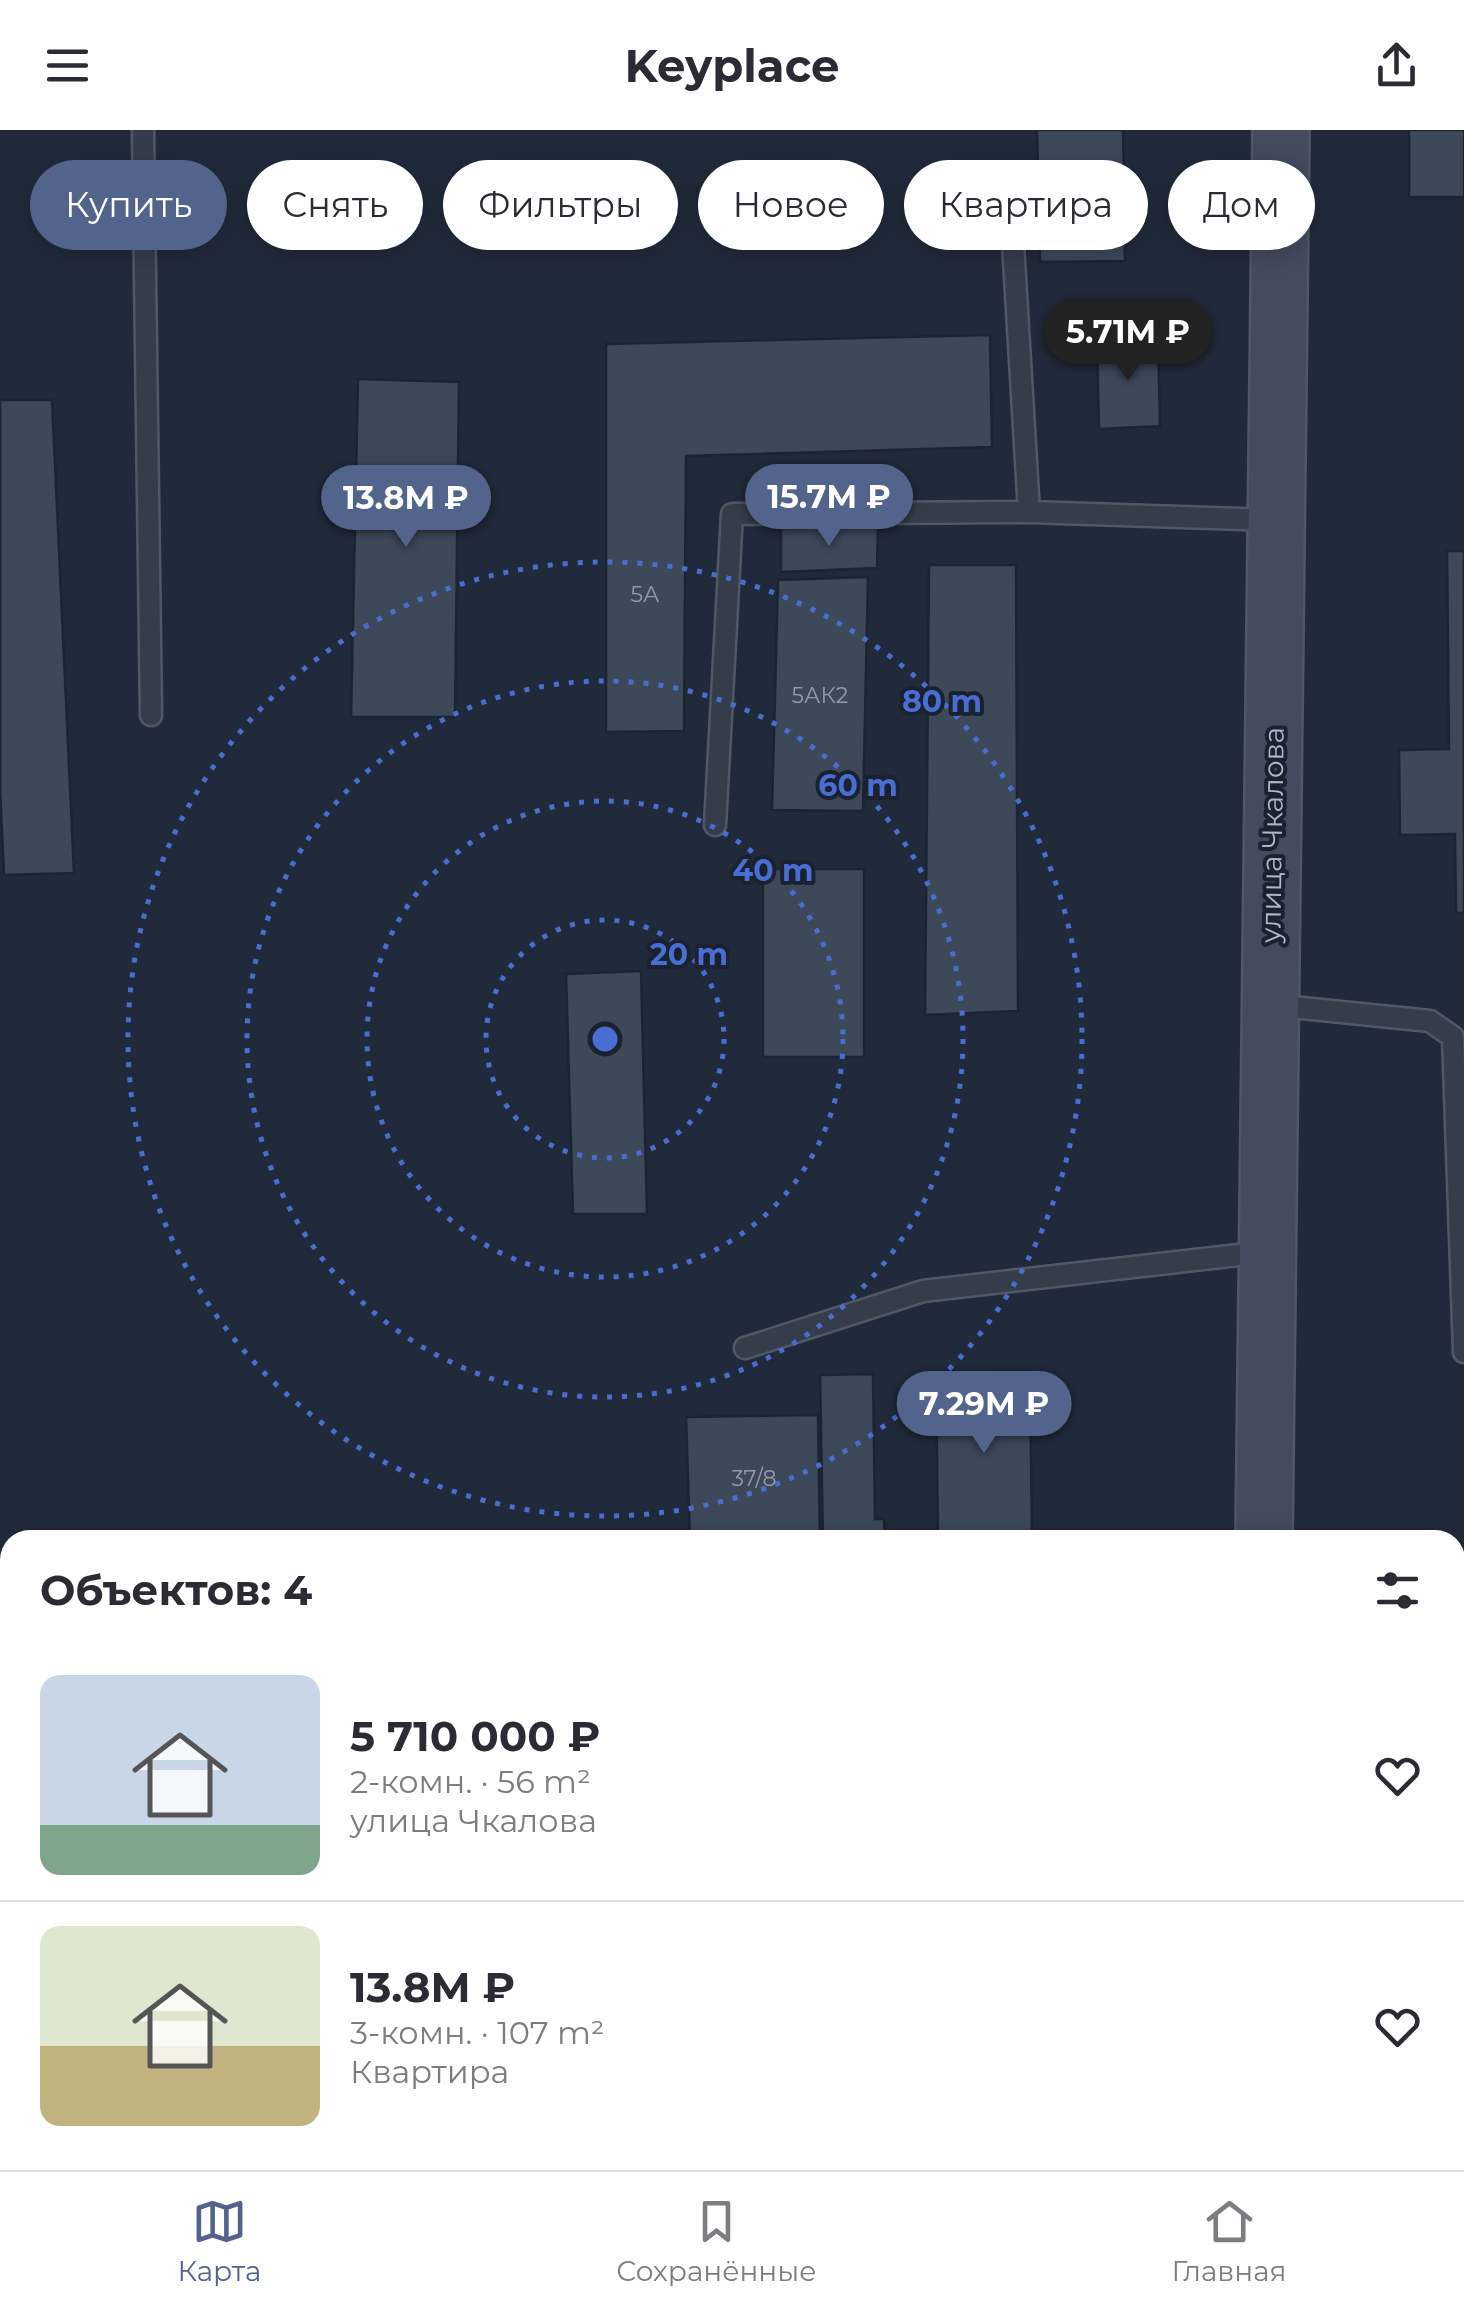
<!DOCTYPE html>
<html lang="ru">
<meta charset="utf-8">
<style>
body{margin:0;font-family:Montserrat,sans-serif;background:#f7f7f7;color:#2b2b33;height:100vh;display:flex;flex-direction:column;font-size:38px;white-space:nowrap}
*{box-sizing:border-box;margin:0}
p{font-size:32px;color:#7c7c81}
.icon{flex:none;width:55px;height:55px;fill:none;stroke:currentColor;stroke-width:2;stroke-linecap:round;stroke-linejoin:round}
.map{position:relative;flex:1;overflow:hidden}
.drawer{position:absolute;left:0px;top:1400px;width:1465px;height:640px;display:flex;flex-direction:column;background:#fff;border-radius:30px 30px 0 0;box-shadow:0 5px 25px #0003}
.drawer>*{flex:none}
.top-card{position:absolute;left:30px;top:30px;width:1405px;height:90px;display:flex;gap:20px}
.price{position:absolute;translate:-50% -85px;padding:0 22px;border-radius:35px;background:#52648c;color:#fff;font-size:32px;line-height:65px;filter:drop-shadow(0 2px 5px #0008)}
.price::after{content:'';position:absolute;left:50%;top:60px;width:30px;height:22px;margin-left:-15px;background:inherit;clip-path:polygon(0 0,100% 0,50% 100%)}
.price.selected{background:#222;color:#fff}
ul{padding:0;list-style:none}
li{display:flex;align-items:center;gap:30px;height:250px;padding:0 40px}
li+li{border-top:2px solid #e1e1e2}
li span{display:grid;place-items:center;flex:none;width:280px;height:200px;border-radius:20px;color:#555}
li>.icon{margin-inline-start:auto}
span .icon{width:120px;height:120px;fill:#fffc;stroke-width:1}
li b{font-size:42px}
h2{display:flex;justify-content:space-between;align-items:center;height:120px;padding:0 40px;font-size:42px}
.chip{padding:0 35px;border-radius:45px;background:#fff;box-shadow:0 5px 25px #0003;font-size:35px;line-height:90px}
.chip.selected{background:#52648c;color:#fff}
header{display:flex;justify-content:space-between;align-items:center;height:130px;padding:0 40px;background:#fff;font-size:45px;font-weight:700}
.tabs{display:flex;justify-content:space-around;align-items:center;height:140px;border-top:2px solid #e1e1e2;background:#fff;font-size:28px;color:#7c7c81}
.tabs a{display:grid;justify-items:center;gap:5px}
.tabs .selected{color:#52648c}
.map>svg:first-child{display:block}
.building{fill:#3d4859;stroke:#1c2431;stroke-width:2.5}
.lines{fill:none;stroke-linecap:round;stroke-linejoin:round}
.lane-casing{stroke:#505765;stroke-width:25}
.secondary-casing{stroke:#505765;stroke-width:60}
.lane{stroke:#353d4a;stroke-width:20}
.secondary{stroke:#434b5d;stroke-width:55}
.ring{fill:none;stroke:#496ed3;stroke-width:5;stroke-dasharray:5 10}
.labels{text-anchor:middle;stroke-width:8;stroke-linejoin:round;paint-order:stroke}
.number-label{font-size:22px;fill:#939bab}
.street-label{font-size:28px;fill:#b0b7c6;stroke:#1a222f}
.centre{fill:#496ed3;stroke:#1a222f;stroke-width:5}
.ring-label{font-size:30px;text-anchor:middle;font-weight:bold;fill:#496ed3;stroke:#1a222f;stroke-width:8;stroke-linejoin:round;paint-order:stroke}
</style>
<header><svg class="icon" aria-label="menu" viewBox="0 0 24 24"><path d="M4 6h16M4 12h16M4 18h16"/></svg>Keyplace<svg class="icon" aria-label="share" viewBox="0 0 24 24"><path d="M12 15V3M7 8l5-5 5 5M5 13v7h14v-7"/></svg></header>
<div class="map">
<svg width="1464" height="2040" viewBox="0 0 1464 2040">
<rect width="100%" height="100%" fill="#212a3a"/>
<g class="building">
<polygon points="1037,0 1123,0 1125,131 1040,132"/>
<rect x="1409" y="0" width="55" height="67"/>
<polygon points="990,205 992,317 686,326 684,601 606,602 606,214"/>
<polygon points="1158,209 1160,296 1099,299 1097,210"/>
<polygon points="358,249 459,252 455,587 351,587"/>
<polygon points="0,270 52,270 74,743 4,745 0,659"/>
<polygon points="878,397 877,438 781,442 781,398"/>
<polygon points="1447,421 1464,421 1464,783 1456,783 1455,704 1400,705 1399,620 1449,619"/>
<polygon points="929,435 1016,435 1018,881 925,885"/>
<polygon points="868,447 863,681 772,680 778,450"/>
<rect x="763" y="739" width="101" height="188"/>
<polygon points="641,841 647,1084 573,1084 566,844"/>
<polygon points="1030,1241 1032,1410 938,1410 936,1242"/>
<polygon points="873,1244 875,1389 884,1389 885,1410 823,1410 820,1245"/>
<polygon points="818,1285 820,1410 690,1410 686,1287"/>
<rect x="1455" y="1575" width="9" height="53"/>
<rect x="1455" y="1634" width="9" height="62"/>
<polygon points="1464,1760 1464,1809 1455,1809 1455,1761"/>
<rect x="1455" y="1820" width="9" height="137"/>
<polygon points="632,2030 710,2030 711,2040 633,2040"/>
<polygon points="1346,2030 1397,2030 1397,2040 1347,2040"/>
</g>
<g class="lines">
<defs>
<g id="lane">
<polyline points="143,0 151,585"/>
<polyline points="1010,63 1029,382 1274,390"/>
<polyline points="715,695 732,384 1029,382"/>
<polyline points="1272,875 1430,891 1453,907 1464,1222"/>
<polyline points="745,1218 923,1161 1265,1122"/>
<polyline points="1455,1540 1464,1540"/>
<polyline points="1455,1716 1464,1716"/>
</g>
<g id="secondary">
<polyline points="1264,1410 1281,0"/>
<polyline points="1270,2030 1270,2040"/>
</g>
</defs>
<use href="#lane" class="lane-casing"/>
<use href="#secondary" class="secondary-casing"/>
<use href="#lane" class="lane"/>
<use href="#secondary" class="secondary"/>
</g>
<g class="ring">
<circle cx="605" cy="909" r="119"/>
<circle cx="605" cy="909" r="238"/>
<circle cx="605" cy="909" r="358"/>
<circle cx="605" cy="909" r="477"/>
</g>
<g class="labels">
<g class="number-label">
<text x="645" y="472">5А</text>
<text x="820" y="573">5АК2</text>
<text x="754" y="1356">37/8</text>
</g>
<g class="street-label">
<text transform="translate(1272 705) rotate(-89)" y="10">улица Чкалова</text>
</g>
</g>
<circle cx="605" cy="909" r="15" class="centre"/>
<g class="ring-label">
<text x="942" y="582">80 m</text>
<text x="858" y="666">60 m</text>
<text x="773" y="751">40 m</text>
<text x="689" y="835">20 m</text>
</g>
</svg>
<b class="price selected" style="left:1128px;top:254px">5.71M ₽</b>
<b class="price" style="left:829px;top:419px">15.7M ₽</b>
<b class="price" style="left:406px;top:420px">13.8M ₽</b>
<b class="price" style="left:984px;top:1326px">7.29M ₽</b>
<div class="top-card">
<a class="chip selected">Купить</a>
<a class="chip">Снять</a>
<a class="chip">Фильтры</a>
<a class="chip">Новое</a>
<a class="chip">Квартира</a>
<a class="chip">Дом</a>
</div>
<section class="drawer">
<h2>Объектов: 4<svg class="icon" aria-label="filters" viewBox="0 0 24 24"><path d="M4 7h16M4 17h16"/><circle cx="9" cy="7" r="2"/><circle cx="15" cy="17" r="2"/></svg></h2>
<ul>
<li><span style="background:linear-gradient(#c9d6e8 75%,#7fa58c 0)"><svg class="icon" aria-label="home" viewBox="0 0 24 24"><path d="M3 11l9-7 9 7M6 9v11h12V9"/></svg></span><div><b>5 710 000 ₽</b><p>2-комн. · 56 m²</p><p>улица Чкалова</p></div><svg class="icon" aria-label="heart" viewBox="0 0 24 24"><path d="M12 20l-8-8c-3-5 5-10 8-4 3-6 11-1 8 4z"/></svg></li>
<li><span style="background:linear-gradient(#dfe7d0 60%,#c2b280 0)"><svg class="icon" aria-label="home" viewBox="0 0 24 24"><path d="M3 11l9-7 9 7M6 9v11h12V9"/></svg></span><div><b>13.8M ₽</b><p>3-комн. · 107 m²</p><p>Квартира</p></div><svg class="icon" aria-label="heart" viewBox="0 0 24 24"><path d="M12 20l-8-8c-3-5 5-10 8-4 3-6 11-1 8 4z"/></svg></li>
</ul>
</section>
</div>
<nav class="tabs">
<a class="selected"><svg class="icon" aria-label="map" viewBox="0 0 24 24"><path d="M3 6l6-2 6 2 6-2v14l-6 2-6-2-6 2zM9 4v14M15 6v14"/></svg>Карта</a>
<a><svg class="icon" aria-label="saved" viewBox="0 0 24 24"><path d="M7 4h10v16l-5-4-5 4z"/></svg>Сохранённые</a>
<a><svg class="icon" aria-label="home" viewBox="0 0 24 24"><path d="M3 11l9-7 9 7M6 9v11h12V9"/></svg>Главная</a>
</nav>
